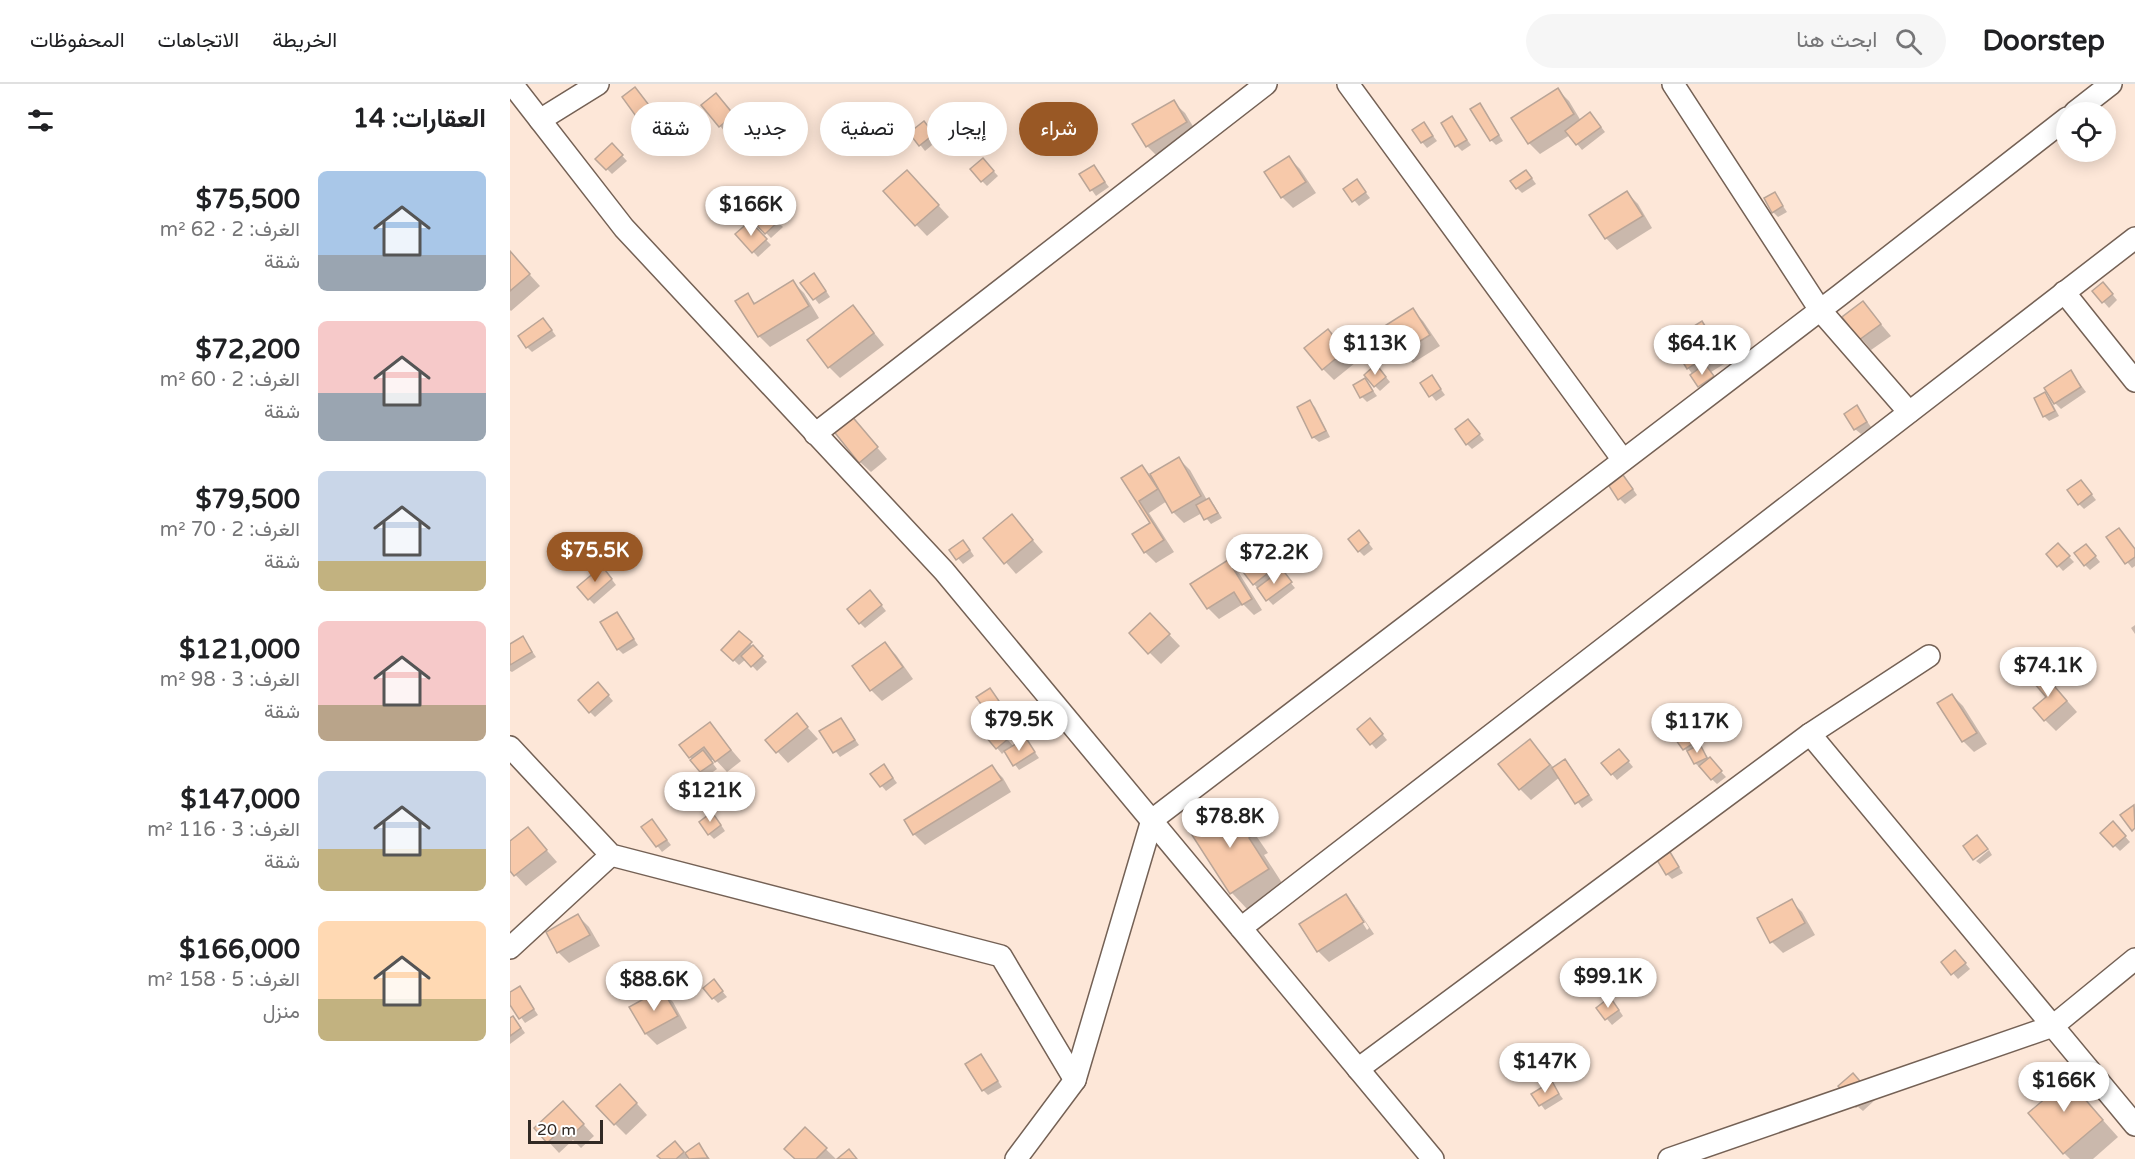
<!DOCTYPE html>
<html lang="ar">
<meta charset="utf-8">
<style>
body{margin:0;font-family:"Varela Round",Vazirmatn,sans-serif;background:#f6f6f6;color:#202124;direction:rtl;height:100vh;display:flex;flex-direction:column;font-size:22px;white-space:nowrap}
*{box-sizing:border-box;margin:0}
p{font-size:20px;color:#757577}
.icon{flex:none;width:33px;height:33px;fill:none;stroke:currentColor;stroke-width:2;stroke-linecap:round;stroke-linejoin:round}
.map{position:relative;flex:1;overflow:hidden;direction:ltr}
.sheet{display:flex;flex-direction:column;background:#fff;width:510px}
.sheet>*{flex:none}
.top-card{position:absolute;left:18px;top:18px;width:570px;height:54px;direction:rtl;display:flex;gap:12px}
.fabs{position:absolute;left:1546px;top:18px;display:grid;gap:12px}
.fabs a{display:grid;place-items:center;width:60px;height:60px;border-radius:50%;background:#fff;box-shadow:0 3px 15px #0003;font-size:30px}
.scale{position:absolute;left:18px;bottom:15px;width:75px;box-sizing:border-box;padding-left:6px;border:3px solid #312924;border-top:0;font-size:16px;line-height:21px;white-space:nowrap;color:#312924;-webkit-text-stroke:4px #fff;paint-order:stroke}
.price{position:absolute;translate:-50% -51px;padding:0 14px;border-radius:21px;background:#fff;color:#222;font-size:20px;line-height:39px;filter:drop-shadow(0 2px 3px #0008)}
.price::after{content:'';position:absolute;left:50%;top:36px;width:18px;height:14px;margin-left:-9px;background:inherit;clip-path:polygon(0 0,100% 0,50% 100%)}
.price.current{background:#995825;color:#fff}
ul{padding:0;list-style:none}
li{display:flex;align-items:center;gap:18px;height:150px;padding:0 24px}
li span{display:grid;place-items:center;flex:none;width:168px;height:120px;border-radius:9px;color:#555}
li>.icon{margin-inline-start:auto}
span .icon{width:72px;height:72px;fill:#fffc;stroke-width:1}
li b{font-size:26px}
h2{display:flex;justify-content:space-between;align-items:center;height:72px;padding:0 24px;font-size:26px}
.tag{padding:0 21px;border-radius:27px;background:#fff;box-shadow:0 3px 15px #0003;font-size:21px;line-height:54px}
.tag.current{background:#995825;color:#fff}
header{display:flex;align-items:center;gap:36px;box-sizing:border-box;height:84px;padding:0 30px;background:#fff;border-bottom:2px solid #e0e0e0}
header strong{font-size:28px}
nav{display:flex;gap:33px;margin-inline-start:auto;font-size:21px}
.search{width:420px;height:54px;background:#f6f6f6;display:flex;align-items:center;gap:15px;box-sizing:border-box;padding:0 21px;border-radius:33px;color:#757577;font-size:22px}
main{display:flex;flex:1;min-height:0}
.map>svg:first-child{display:block}
.shadow{fill:#0003;fill-rule:evenodd}
.building{fill:#f7c9aa;stroke:#baa597;stroke-width:1.5}
.lines{fill:none;stroke-linecap:round;stroke-linejoin:round}
.street-casing{stroke:#746155;stroke-width:24}
.street{stroke:#fff;stroke-width:21}
</style>
<header>
<strong>Doorstep</strong>
<div class="search"><svg class="icon" aria-label="search" viewBox="0 0 24 24"><circle cx="10" cy="10" r="6"/><path d="M15 15l6 6"/></svg>ابحث هنا</div>
<nav><a>الخريطة</a><a>الاتجاهات</a><a>المحفوظات</a></nav>
</header>
<main>
<div class="map">
<svg width="1625" height="1075" viewBox="0 0 1625 1075">
<rect width="100%" height="100%" fill="#fde7d8"/>
<g class="shadow">
<polygon points="1048,6 1059,17 1071,37 1085,35 1095,48 1072,66 1060,51 1030,70 1019,59"/>
<polygon points="130,10 146,31 135,39 114,13"/>
<polygon points="211,16 228,37 215,48 193,21"/>
<polygon points="663,18 675,29 687,49 648,73 637,62"/>
<polygon points="970,21 993,57 986,61 981,56"/>
<polygon points="941,34 961,61 952,67 947,62"/>
<polygon points="914,40 927,57 917,64 912,58"/>
<polygon points="418,44 428,56 415,67 401,49"/>
<polygon points="102,61 117,77 102,90 87,75"/>
<polygon points="779,74 790,85 806,109 783,124 772,113"/>
<polygon points="478,81 488,92 477,102 472,97"/>
<polygon points="583,83 599,103 586,112 571,91"/>
<polygon points="1021,93 1026,100 1012,109 1007,104"/>
<polygon points="847,97 860,114 849,122 835,105"/>
<polygon points="408,99 439,133 417,152 375,108"/>
<polygon points="1117,109 1128,120 1142,144 1107,166 1096,154"/>
<polygon points="1265,110 1277,128 1268,133 1263,128"/>
<polygon points="244,114 273,143 261,154 233,125"/>
<polygon points="240,139 261,161 248,173 227,150"/>
<polygon points="0,169 30,202 1,227 0,226"/>
<polygon points="309,196 320,213 309,220 293,199"/>
<polygon points="283,198 294,209 309,234 260,263 249,252 228,217 237,211 247,221"/>
<polygon points="1598,205 1607,216 1599,224 1584,207"/>
<polygon points="1353,219 1381,252 1361,266 1334,234"/>
<polygon points="343,223 374,261 330,294 319,283"/>
<polygon points="902,226 913,237 930,262 903,279 892,268"/>
<polygon points="1192,239 1203,250 1219,277 1201,288 1208,298 1195,308 1178,284"/>
<polygon points="38,241 46,252 22,268 17,263"/>
<polygon points="818,247 845,279 824,296 813,285"/>
<polygon points="871,287 880,298 870,307 865,302"/>
<polygon points="1561,288 1576,308 1551,325 1543,317"/>
<polygon points="922,293 935,311 926,317 912,299"/>
<polygon points="855,296 867,312 857,318 852,313"/>
<polygon points="1535,310 1540,315 1549,332 1539,337 1534,332"/>
<polygon points="800,318 805,323 820,353 809,358 803,353"/>
<polygon points="1347,323 1361,343 1351,350 1345,345"/>
<polygon points="340,332 377,375 361,388 350,378"/>
<polygon points="963,342 974,356 962,365 957,360"/>
<polygon points="669,375 680,386 697,416 699,415 704,421 712,434 701,440 692,429 674,439 663,428 657,417 639,429 664,468 646,479 635,468 642,440 628,418 632,383 640,391"/>
<polygon points="1118,398 1127,411 1115,420 1110,415"/>
<polygon points="1576,403 1586,416 1574,425 1569,420"/>
<polygon points="502,432 533,468 506,490 475,454"/>
<polygon points="1609,446 1625,466 1625,482 1622,484 1598,454"/>
<polygon points="854,453 863,465 854,472 849,467"/>
<polygon points="1548,461 1564,478 1553,487 1538,470"/>
<polygon points="458,463 464,472 453,480 441,466"/>
<polygon points="1581,467 1590,478 1580,486 1575,481"/>
<polygon points="718,478 729,489 752,526 744,531 733,520 709,535 698,524"/>
<polygon points="754,484 762,495 776,493 785,504 763,521 744,500"/>
<polygon points="97,489 106,501 84,520 79,515"/>
<polygon points="365,513 376,527 355,544 350,539"/>
<polygon points="107,530 128,561 113,570 108,565"/>
<polygon points="1625,541 1625,550 1621,544"/>
<polygon points="651,542 670,562 651,580 621,550"/>
<polygon points="230,549 257,578 247,587 236,575 229,581 213,566"/>
<polygon points="13,554 26,573 2,588 0,587 0,561"/>
<polygon points="375,560 386,571 403,595 372,617 361,606"/>
<polygon points="1545,603 1567,628 1546,647 1535,636"/>
<polygon points="93,605 103,617 85,633 80,628"/>
<polygon points="480,606 493,623 481,630 468,613"/>
<polygon points="1442,611 1453,622 1477,660 1464,668 1453,657 1429,620"/>
<polygon points="1165,627 1199,675 1216,693 1207,700 1186,680 1153,635"/>
<polygon points="287,632 308,655 278,679 257,656"/>
<polygon points="331,636 349,661 330,673 311,648"/>
<polygon points="199,640 231,677 217,688 204,674 201,677 207,685 196,693 180,673"/>
<polygon points="865,641 877,656 866,665 849,645"/>
<polygon points="488,644 504,663 516,656 529,674 509,686 495,667 492,670 473,647"/>
<polygon points="1020,657 1044,684 1060,682 1083,716 1072,724 1050,693 1021,716 1010,705"/>
<polygon points="1114,672 1123,683 1107,696 1093,679"/>
<polygon points="482,683 493,694 501,708 415,761 404,750"/>
<polygon points="378,687 387,699 376,707 362,690"/>
<polygon points="722,723 738,740 758,769 754,771 774,802 738,826 722,809 682,749"/>
<polygon points="207,735 215,747 204,755 199,750"/>
<polygon points="142,737 161,761 152,768 133,743"/>
<polygon points="1603,739 1620,758 1610,767 1592,749"/>
<polygon points="18,745 47,778 16,802 0,785 0,759"/>
<polygon points="1479,766 1482,771 1470,780 1466,777"/>
<polygon points="1160,770 1173,789 1162,795 1157,790"/>
<path d="M835 812 846 823 864 850 819 878 808 867 791 841ZM842 822H845L859 844 857 846Z"/>
<polygon points="1281,817 1292,828 1305,851 1273,869 1262,858"/>
<polygon points="68,832 79,843 90,862 59,879 48,868"/>
<polygon points="1450,873 1460,885 1448,895 1433,878"/>
<polygon points="208,902 217,913 208,919 203,914"/>
<polygon points="10,904 28,931 15,939 0,918 0,910"/>
<polygon points="152,907 163,918 177,944 147,961 136,950"/>
<polygon points="1105,920 1113,932 1102,941 1088,924"/>
<polygon points="0,936 8,939 15,949 0,960"/>
<polygon points="471,972 492,1003 478,1011 473,1006"/>
<polygon points="1547,985 1608,1053 1583,1075 1560,1075 1554,1069 1545,1009"/>
<polygon points="1347,996 1365,1016 1353,1027 1347,1022"/>
<polygon points="1041,999 1053,1015 1035,1026 1023,1010"/>
<polygon points="121,1013 137,1031 116,1051 105,1040"/>
<polygon points="64,1030 84,1052 71,1064 63,1056 49,1069 26,1044"/>
<polygon points="295,1045 326,1075 286,1075"/>
<polygon points="165,1059 175,1070 189,1061 200,1075 181,1075 180,1073 177,1075 152,1075"/>
</g>
<g class="building">
<polygon points="125,3 142,25 128,35 112,13"/>
<polygon points="1048,4 1064,30 1018,60 1001,34"/>
<polygon points="206,9 224,31 209,43 191,21"/>
<polygon points="664,16 677,38 636,63 622,40"/>
<polygon points="970,19 989,51 980,57 960,25"/>
<polygon points="1080,28 1091,43 1066,61 1055,47"/>
<polygon points="942,32 957,56 945,63 931,39"/>
<polygon points="414,37 424,50 409,62 399,49"/>
<polygon points="914,38 923,52 911,59 902,46"/>
<polygon points="102,59 113,71 96,86 85,75"/>
<polygon points="779,72 796,98 771,114 754,88"/>
<polygon points="473,74 484,87 471,98 460,85"/>
<polygon points="584,81 595,98 580,107 569,90"/>
<polygon points="397,86 429,121 405,142 373,107"/>
<polygon points="1016,86 1022,94 1006,105 1000,97"/>
<polygon points="847,95 856,108 842,118 833,105"/>
<polygon points="1117,107 1133,132 1095,155 1079,131"/>
<polygon points="1265,108 1273,122 1262,129 1254,114"/>
<polygon points="244,112 269,137 255,150 231,125"/>
<polygon points="240,137 257,155 242,169 225,150"/>
<polygon points="0,167 20,190 0,207"/>
<polygon points="304,189 316,207 303,216 290,199"/>
<polygon points="283,196 299,222 248,253 225,217 238,209 244,220"/>
<polygon points="1593,198 1603,210 1592,219 1582,207"/>
<polygon points="1353,217 1371,240 1349,256 1332,233"/>
<polygon points="343,221 364,249 318,284 297,256"/>
<polygon points="903,224 920,251 891,269 873,243"/>
<polygon points="33,234 42,246 16,264 8,252"/>
<polygon points="1192,237 1209,265 1177,285 1160,257"/>
<polygon points="818,245 835,267 812,286 794,264"/>
<polygon points="866,280 876,293 864,303 854,291"/>
<polygon points="1195,280 1204,292 1188,303 1180,291"/>
<polygon points="1561,286 1571,303 1544,320 1534,304"/>
<polygon points="922,291 931,305 919,313 910,299"/>
<polygon points="855,294 863,307 850,314 843,301"/>
<polygon points="1535,308 1545,327 1533,333 1524,314"/>
<polygon points="800,316 816,347 802,354 787,323"/>
<polygon points="1347,321 1357,338 1344,346 1334,330"/>
<polygon points="340,330 368,363 349,379 322,345"/>
<polygon points="958,335 970,350 956,361 945,345"/>
<polygon points="669,373 691,412 662,429 640,390"/>
<polygon points="632,381 648,405 629,417 654,456 634,469 622,450 640,439 611,394"/>
<polygon points="1113,391 1123,405 1108,416 1099,402"/>
<polygon points="1571,396 1582,410 1568,421 1557,406"/>
<polygon points="699,414 708,429 694,436 686,421"/>
<polygon points="502,430 523,456 494,480 473,454"/>
<polygon points="1609,444 1625,465 1625,473 1615,480 1596,453"/>
<polygon points="849,446 859,459 848,468 838,455"/>
<polygon points="453,456 460,466 446,476 439,466"/>
<polygon points="1548,459 1560,472 1547,483 1536,470"/>
<polygon points="1576,460 1586,472 1574,482 1564,469"/>
<polygon points="718,476 742,515 732,521 724,508 697,525 680,500"/>
<polygon points="749,477 758,489 743,501 733,488"/>
<polygon points="92,482 102,495 78,516 67,503"/>
<polygon points="772,485 782,498 756,517 747,504"/>
<polygon points="360,506 372,521 349,540 337,525"/>
<polygon points="107,528 124,555 107,566 90,538"/>
<polygon points="640,529 660,550 638,570 619,549"/>
<polygon points="229,547 242,558 223,577 211,566"/>
<polygon points="13,552 22,568 0,581 0,560"/>
<polygon points="375,558 393,583 360,607 342,582"/>
<polygon points="243,561 253,572 241,583 231,572"/>
<polygon points="1534,590 1557,617 1534,637 1523,624 1536,613 1524,599"/>
<polygon points="88,598 99,611 79,629 68,616"/>
<polygon points="480,604 489,617 475,626 466,613"/>
<polygon points="1442,610 1467,649 1452,658 1427,619"/>
<polygon points="1165,625 1187,657 1173,666 1151,635"/>
<polygon points="287,629 298,643 266,669 255,656"/>
<polygon points="331,634 345,656 323,669 309,647"/>
<polygon points="860,634 873,650 860,661 847,645"/>
<polygon points="483,637 498,655 486,665 471,647"/>
<polygon points="200,638 221,666 205,678 194,663 179,674 169,661"/>
<polygon points="516,654 525,668 503,682 494,667"/>
<polygon points="1020,655 1040,681 1009,706 988,680"/>
<polygon points="1190,660 1197,674 1184,680 1177,667"/>
<polygon points="1109,665 1119,677 1101,691 1091,679"/>
<polygon points="193,666 203,679 190,688 180,676"/>
<polygon points="1200,673 1212,687 1201,696 1189,682"/>
<polygon points="1055,675 1079,711 1065,720 1042,684"/>
<polygon points="374,680 383,694 370,703 360,690"/>
<polygon points="482,681 492,696 403,751 394,736"/>
<polygon points="722,721 742,752 739,754 759,785 720,810 680,748"/>
<polygon points="1624,721 1625,744 1622,747 1610,731"/>
<polygon points="202,728 211,741 198,751 189,738"/>
<polygon points="142,735 157,756 146,763 131,743"/>
<polygon points="1603,737 1616,752 1603,763 1590,749"/>
<polygon points="18,743 37,766 4,792 0,787 0,757"/>
<polygon points="1467,751 1478,765 1463,776 1453,762"/>
<polygon points="1160,768 1169,783 1156,791 1147,776"/>
<polygon points="836,810 854,838 807,868 789,840"/>
<polygon points="1282,815 1295,839 1260,859 1247,834"/>
<polygon points="68,830 80,851 47,869 36,848"/>
<polygon points="1445,866 1456,879 1441,891 1431,878"/>
<polygon points="204,895 213,907 202,915 193,904"/>
<polygon points="10,902 24,925 9,935 0,921 0,908"/>
<polygon points="152,905 168,932 135,950 119,923"/>
<polygon points="1100,913 1109,926 1095,936 1086,924"/>
<polygon points="3,932 11,944 0,952 0,934"/>
<polygon points="471,970 488,997 472,1007 455,980"/>
<polygon points="1547,983 1593,1036 1553,1070 1518,1029 1543,1008 1532,996"/>
<polygon points="1343,989 1361,1010 1346,1023 1328,1002"/>
<polygon points="1042,997 1049,1010 1029,1022 1021,1010"/>
<polygon points="110,1000 127,1019 104,1041 86,1022"/>
<polygon points="53,1017 74,1040 59,1054 51,1046 37,1059 24,1044"/>
<polygon points="295,1043 317,1064 306,1075 285,1075 274,1065"/>
<polygon points="165,1057 174,1068 166,1075 151,1075 147,1072"/>
<polygon points="189,1059 198,1074 179,1075 175,1069"/>
<polygon points="339,1065 347,1075 327,1075"/>
</g>
<g class="lines">
<defs>
<g id="street">
<polyline points="2,0 114,144 434,487 923,1075"/>
<polyline points="838,0 1113,376"/>
<polyline points="1163,0 1310,226 1399,328"/>
<polyline points="1565,28 1601,0"/>
<polyline points="30,36 88,0"/>
<polyline points="1554,208 1625,297"/>
<polyline points="305,350 756,0"/>
<polyline points="1300,650 1625,1041"/>
<polyline points="0,663 101,771 491,872 565,996"/>
<polyline points="731,844 1625,154"/>
<polyline points="0,864 101,771"/>
<polyline points="848,985 1300,650 1419,572"/>
<polyline points="506,1075 565,996 642,736 1330,211 1557,34"/>
<polyline points="1159,1075 1543,942 1625,875"/>
</g>
</defs>
<use href="#street" class="street-casing"/>
<use href="#street" class="street"/>
</g>
</svg>
<div class="fabs">
<a><svg class="icon" aria-label="locate" viewBox="0 0 24 24"><circle cx="12" cy="12" r="6"/><path d="M12 2v4M12 18v4M2 12h4M18 12h4"/></svg></a>
</div>
<div class="scale">20 m</div>
<b class="price" style="left:241px;top:153px">$166K</b>
<b class="price" style="left:865px;top:292px">$113K</b>
<b class="price" style="left:1192px;top:292px">$64.1K</b>
<b class="price current" style="left:85px;top:499px">$75.5K</b>
<b class="price" style="left:764px;top:501px">$72.2K</b>
<b class="price" style="left:1538px;top:614px">$74.1K</b>
<b class="price" style="left:509px;top:668px">$79.5K</b>
<b class="price" style="left:1187px;top:670px">$117K</b>
<b class="price" style="left:200px;top:739px">$121K</b>
<b class="price" style="left:720px;top:765px">$78.8K</b>
<b class="price" style="left:1098px;top:925px">$99.1K</b>
<b class="price" style="left:144px;top:928px">$88.6K</b>
<b class="price" style="left:1035px;top:1010px">$147K</b>
<b class="price" style="left:1554px;top:1029px">$166K</b>
<div class="top-card">
<a class="tag current">شراء</a>
<a class="tag">إيجار</a>
<a class="tag">تصفية</a>
<a class="tag">جديد</a>
<a class="tag">شقة</a>
</div>
</div>
<section class="sheet">
<h2>العقارات: 14<svg class="icon" aria-label="filters" viewBox="0 0 24 24"><path d="M4 7h16M4 17h16"/><circle cx="9" cy="7" r="2"/><circle cx="15" cy="17" r="2"/></svg></h2>
<ul>
<li><span style="background:linear-gradient(#a9c7e8 70%,#9aa5b1 0)"><svg class="icon" aria-label="home" viewBox="0 0 24 24"><path d="M3 11l9-7 9 7M6 9v11h12V9"/></svg></span><div><b>$75,500</b><p>الغرف: 2 · 62 m²</p><p>شقة</p></div></li>
<li><span style="background:linear-gradient(#f6c9c9 60%,#9aa5b1 0)"><svg class="icon" aria-label="home" viewBox="0 0 24 24"><path d="M3 11l9-7 9 7M6 9v11h12V9"/></svg></span><div><b>$72,200</b><p>الغرف: 2 · 60 m²</p><p>شقة</p></div></li>
<li><span style="background:linear-gradient(#c9d6e8 75%,#c2b280 0)"><svg class="icon" aria-label="home" viewBox="0 0 24 24"><path d="M3 11l9-7 9 7M6 9v11h12V9"/></svg></span><div><b>$79,500</b><p>الغرف: 2 · 70 m²</p><p>شقة</p></div></li>
<li><span style="background:linear-gradient(#f6c9c9 70%,#b9a48a 0)"><svg class="icon" aria-label="home" viewBox="0 0 24 24"><path d="M3 11l9-7 9 7M6 9v11h12V9"/></svg></span><div><b>$121,000</b><p>الغرف: 3 · 98 m²</p><p>شقة</p></div></li>
<li><span style="background:linear-gradient(#c9d6e8 65%,#c2b280 0)"><svg class="icon" aria-label="home" viewBox="0 0 24 24"><path d="M3 11l9-7 9 7M6 9v11h12V9"/></svg></span><div><b>$147,000</b><p>الغرف: 3 · 116 m²</p><p>شقة</p></div></li>
<li><span style="background:linear-gradient(#ffd9b3 65%,#c2b280 0)"><svg class="icon" aria-label="home" viewBox="0 0 24 24"><path d="M3 11l9-7 9 7M6 9v11h12V9"/></svg></span><div><b>$166,000</b><p>الغرف: 5 · 158 m²</p><p>منزل</p></div></li>
</ul>
</section>
</main>
